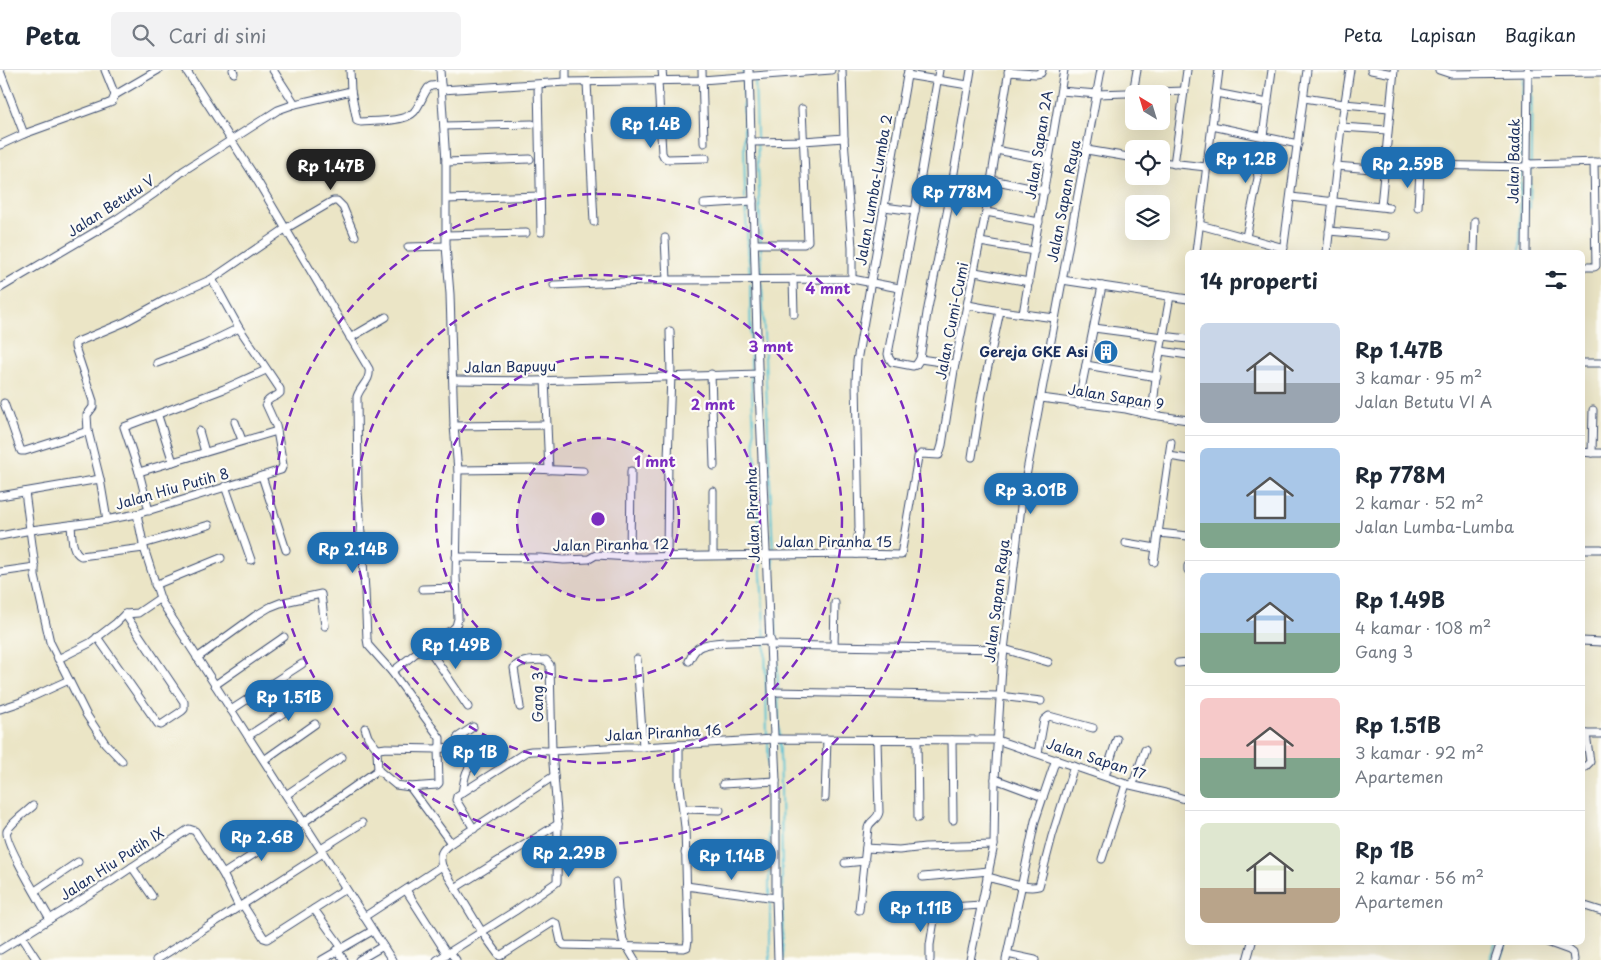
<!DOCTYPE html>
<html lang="id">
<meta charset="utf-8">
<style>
body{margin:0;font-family:"Playpen Sans",sans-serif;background:#f2f2f3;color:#1f2937;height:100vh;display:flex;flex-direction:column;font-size:19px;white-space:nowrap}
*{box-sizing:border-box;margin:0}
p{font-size:16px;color:#747a83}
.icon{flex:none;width:28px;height:28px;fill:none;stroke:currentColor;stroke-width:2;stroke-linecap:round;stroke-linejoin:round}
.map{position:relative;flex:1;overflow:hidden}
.sheet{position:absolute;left:1185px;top:180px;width:400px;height:695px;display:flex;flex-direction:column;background:#fff;border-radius:8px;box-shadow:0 5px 20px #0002}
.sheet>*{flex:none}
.needle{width:32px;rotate:322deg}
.fabs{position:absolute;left:1125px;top:15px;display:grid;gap:10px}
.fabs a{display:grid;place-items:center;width:45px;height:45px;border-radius:8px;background:#fff;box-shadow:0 5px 20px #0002;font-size:25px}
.price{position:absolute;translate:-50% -42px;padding:0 11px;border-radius:18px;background:#1f6fb2;color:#fff;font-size:16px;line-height:32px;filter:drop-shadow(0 1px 2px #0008)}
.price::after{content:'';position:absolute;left:50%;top:30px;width:15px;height:11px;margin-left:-8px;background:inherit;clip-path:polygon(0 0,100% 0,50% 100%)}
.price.selected{background:#222;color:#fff}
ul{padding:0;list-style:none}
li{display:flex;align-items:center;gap:15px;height:125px;padding:0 15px}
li+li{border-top:1px solid #e0e1e3}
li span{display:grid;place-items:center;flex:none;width:140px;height:100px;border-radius:8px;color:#555}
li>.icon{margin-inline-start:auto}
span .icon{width:60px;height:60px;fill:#fffc;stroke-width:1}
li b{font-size:21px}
h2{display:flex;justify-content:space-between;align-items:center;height:60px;padding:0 15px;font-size:21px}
header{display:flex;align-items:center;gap:30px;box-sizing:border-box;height:70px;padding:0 25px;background:#fff;border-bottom:1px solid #e0e1e3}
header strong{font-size:24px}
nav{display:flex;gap:28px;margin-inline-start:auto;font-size:18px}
.search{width:350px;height:45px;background:#f2f2f3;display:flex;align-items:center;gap:12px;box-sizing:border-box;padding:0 18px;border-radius:8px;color:#747a83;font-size:19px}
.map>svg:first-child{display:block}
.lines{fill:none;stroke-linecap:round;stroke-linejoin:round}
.stream{stroke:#58c2d4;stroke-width:2}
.street-casing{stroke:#3a4a6e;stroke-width:9}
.street{stroke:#fff;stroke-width:7}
.ring{fill:none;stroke:#7b2cbf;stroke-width:2.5;stroke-dasharray:9 6}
.labels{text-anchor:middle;stroke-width:4.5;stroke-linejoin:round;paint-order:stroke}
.street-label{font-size:14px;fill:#1b2f5e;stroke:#fdfcf7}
.poi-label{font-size:14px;font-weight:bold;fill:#1b2f5e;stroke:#fdfcf7;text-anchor:end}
.centre{fill:#7b2cbf;stroke:#fdfcf7;stroke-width:2.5}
.ring-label{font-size:15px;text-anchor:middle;font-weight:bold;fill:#7b2cbf;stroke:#fdfcf7;stroke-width:4.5;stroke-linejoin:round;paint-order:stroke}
</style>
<header>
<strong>Peta</strong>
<div class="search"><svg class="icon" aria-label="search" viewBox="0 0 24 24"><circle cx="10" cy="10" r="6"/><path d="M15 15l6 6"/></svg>Cari di sini</div>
<nav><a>Peta</a><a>Lapisan</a><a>Bagikan</a></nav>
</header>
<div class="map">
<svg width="1601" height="890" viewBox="0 0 1601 890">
<rect width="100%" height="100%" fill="#fdfcf7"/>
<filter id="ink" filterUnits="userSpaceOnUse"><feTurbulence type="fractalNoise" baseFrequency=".02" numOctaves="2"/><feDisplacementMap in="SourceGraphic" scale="10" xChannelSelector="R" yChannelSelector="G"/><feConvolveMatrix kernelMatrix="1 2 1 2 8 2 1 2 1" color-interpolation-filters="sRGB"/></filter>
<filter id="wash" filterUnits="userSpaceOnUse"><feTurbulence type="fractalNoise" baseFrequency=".0096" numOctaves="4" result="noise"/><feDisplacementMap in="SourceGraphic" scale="20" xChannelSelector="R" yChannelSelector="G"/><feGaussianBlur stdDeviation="1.12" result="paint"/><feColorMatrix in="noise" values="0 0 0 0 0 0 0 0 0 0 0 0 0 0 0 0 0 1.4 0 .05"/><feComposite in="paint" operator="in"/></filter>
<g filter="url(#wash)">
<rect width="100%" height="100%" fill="#ebe5c6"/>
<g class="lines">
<g class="stream">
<polyline points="743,0 745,128"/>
<polyline points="755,8 762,208"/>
<polyline points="1521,95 1523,5"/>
<polyline points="745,133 750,208"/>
<polyline points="1530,138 1532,5"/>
<polyline points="1520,182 1521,100"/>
<polyline points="750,213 751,304 760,483"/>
<polyline points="762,213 773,483"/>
<polyline points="760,488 765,572 767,668"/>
<polyline points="773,488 777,573"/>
<polyline points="777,577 778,620"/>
<polyline points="778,625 781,716 783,890"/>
<polyline points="768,672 769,790"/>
<polyline points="769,795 769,825"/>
<polyline points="770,830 770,890"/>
<polyline points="1489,890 1496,872"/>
<polyline points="1500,890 1506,872"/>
</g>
</g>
</g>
<g filter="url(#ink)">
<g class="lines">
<defs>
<g id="street">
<polyline points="105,0 115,25 158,0"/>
<path d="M186 0 255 107 369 299C371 311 360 316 357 327L358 421 365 520 367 569 368 575 392 602"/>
<polyline points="233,0 234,3"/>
<polyline points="273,0 295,34"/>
<polyline points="350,0 351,21"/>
<polyline points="566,0 566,12"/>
<polyline points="662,0 663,10"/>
<polyline points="702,0 704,73"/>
<polyline points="749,0 758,297 776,711 776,828 778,890"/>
<polyline points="939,0 915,141 888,284 889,288 892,292 913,296 916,295 920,289 927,243 949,133 971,0"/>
<polyline points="1371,0 1393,4"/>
<polyline points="1439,0 1451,4 1601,2"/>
<polyline points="0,1 24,64"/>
<polyline points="1008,2 1036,4 1041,3 1042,0"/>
<polyline points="907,5 968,15"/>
<polyline points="658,11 662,83 664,87 667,89 706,88"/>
<polyline points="587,12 594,152"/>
<polyline points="538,15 541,162"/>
<polyline points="442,20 566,12 702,10 831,0"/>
<polyline points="1061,21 1097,24 1185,21"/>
<polyline points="1133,23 1137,0"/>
<polyline points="1216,23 1268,33"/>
<polyline points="1304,28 1344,34 1389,38"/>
<polyline points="444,56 532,54"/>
<polyline points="1212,56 1298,74"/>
<polyline points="1341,57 1387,60"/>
<polyline points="1263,66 1272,0"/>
<polyline points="751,72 804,71 844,68 842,0"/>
<polyline points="0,75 24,64 107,34 112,32 115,25"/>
<polyline points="996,80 1049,90"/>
<polyline points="1087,80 1134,88"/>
<polyline points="1209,81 1253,94 1257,99 1258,108 1246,167"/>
<polyline points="446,92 530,89"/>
<polyline points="1161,92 1206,97"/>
<polyline points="1174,94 1187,0"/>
<polyline points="1527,94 1601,92"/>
<polyline points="1336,96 1384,100"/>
<polyline points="992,110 1045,121"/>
<polyline points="1291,127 1389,138"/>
<polyline points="447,129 540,126"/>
<polyline points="704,134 753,131"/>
<polyline points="1381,136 1394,0"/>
<polyline points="884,137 915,141"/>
<polyline points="1418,137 1420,101 1425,95 1527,97"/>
<polyline points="986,142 1039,152"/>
<polyline points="1200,155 1284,178"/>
<polyline points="1329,161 1386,166"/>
<polyline points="446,165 526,163"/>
<polyline points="665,168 667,210"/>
<polyline points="980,172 1034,181"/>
<polyline points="754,174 804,174 808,171 802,39"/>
<polyline points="408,177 446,176"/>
<polyline points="1196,182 1219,0"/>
<polyline points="1283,182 1307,0"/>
<polyline points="1327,182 1341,57 1350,0"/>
<polyline points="1474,182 1475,151"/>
<polyline points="1526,182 1528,0"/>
<polyline points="1582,197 1594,197 1596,196 1594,92"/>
<polyline points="975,202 1029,212"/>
<polyline points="793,209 794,244"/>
<polyline points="852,209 899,218"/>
<polyline points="1062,210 1188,229"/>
<polyline points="554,215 667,210 852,209 852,177 844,68"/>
<path d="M0 218 117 149 155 123 183 101 278 40 295 34 351 21 357 51 361 52C375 51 405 52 414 42 420 35 423 25 428 18L431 16 441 15"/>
<polyline points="968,235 1000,241 1055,248"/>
<polyline points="1023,244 1064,0"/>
<polyline points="1094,258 1163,267"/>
<polyline points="1163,266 1188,269"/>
<polyline points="350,268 386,247"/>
<polyline points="1161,281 1188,285"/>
<polyline points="920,289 955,294"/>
<polyline points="157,293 204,275 239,258"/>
<polyline points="1582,293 1601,293"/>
<polyline points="1086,295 1157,307"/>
<polyline points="711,304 714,396"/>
<polyline points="453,310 534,311 759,304"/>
<polyline points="545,310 549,400"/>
<polyline points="1041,328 1126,339 1152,345 1188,350"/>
<polyline points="4,333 21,381 25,381 88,361"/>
<polyline points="1078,334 1102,216"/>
<polyline points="1152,345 1157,299 1170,226"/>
<polyline points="158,346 173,392"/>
<polyline points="235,352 242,370"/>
<polyline points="454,356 547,355"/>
<polyline points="199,361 205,382"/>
<polyline points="1582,382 1592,383 1593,340"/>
<polyline points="1592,383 1601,383"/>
<polyline points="1169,386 1171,372"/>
<polyline points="972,387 982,324 1000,241"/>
<polyline points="458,400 531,399 583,401"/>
<path d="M139 402 277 361 276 356 266 334C268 327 276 328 280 323V319L239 258 212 209"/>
<polyline points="262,406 286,480"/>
<polyline points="225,416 251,490"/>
<polyline points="713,421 713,485"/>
<polyline points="0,426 100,409"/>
<polyline points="149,441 139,402 124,357 224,319 266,300"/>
<polyline points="137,444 144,478 161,531 392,890"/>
<polyline points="107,450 100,409 88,361 87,345 93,337 93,331 75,277 75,273 125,252 167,229 212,209 285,159 333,131 337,131 343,137 355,166"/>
<path d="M71 455C72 465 71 481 81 486L144 478"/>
<polyline points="1158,463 1188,466"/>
<polyline points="0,466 31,460 100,451 137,444 281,400 283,395 277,361"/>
<polyline points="1126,473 1156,478"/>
<polyline points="143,474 209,455"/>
<polyline points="1582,479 1601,479"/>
<polyline points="856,484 859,458 856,312 857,291 908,0"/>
<polyline points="667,486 668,389 671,305 670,261"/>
<polyline points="456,487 540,488 564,490 589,489 596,485 630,487 856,484 901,485 918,387 921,384 939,385 942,375 955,294 986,142 1009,0"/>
<polyline points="630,487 631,401"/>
<polyline points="1154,492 1169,386 1188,389"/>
<polyline points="1188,496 1188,500"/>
<polyline points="35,497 35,506 50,572 86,644 105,673 122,691"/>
<polyline points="0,502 35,497 25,422"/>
<polyline points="155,515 221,488"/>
<polyline points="422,519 456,518"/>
<polyline points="97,567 158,654 161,655 182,641 184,639 184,632 125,544"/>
<polyline points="1582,571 1601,572"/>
<polyline points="426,575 468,637"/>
<polyline points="771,575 1004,579 1048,592"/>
<polyline points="834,576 835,533"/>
<polyline points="197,588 255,546 270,537 280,533 321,524 325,556"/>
<polyline points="58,589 90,573 116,553 125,544 138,543 160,528"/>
<polyline points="637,589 643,677"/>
<path d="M689 591C692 585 695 578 702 576 714 570 755 572 771 571"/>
<polyline points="1178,593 1188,592"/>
<polyline points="215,615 284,567"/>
<polyline points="773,622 1000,626 1041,631"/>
<path d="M520 637 514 598C520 589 536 591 546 590L550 595 552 681 625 677H643L774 669 997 670 1126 714 1165 723 1188 730"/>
<polyline points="0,639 21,632 69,610"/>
<polyline points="231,640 302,594"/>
<polyline points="365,658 368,667 378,680"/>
<polyline points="1583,664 1601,664"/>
<polyline points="248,666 318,620"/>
<polyline points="917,670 918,748"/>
<polyline points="952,670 953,750"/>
<polyline points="1038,683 1044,650 1049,646 1093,658"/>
<polyline points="264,690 315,654"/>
<polyline points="1585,697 1590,692 1586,664"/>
<polyline points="378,700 377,682 379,679 386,678 438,679 449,677 455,674 458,667 473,657"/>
<path d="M554 706 451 773C441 780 439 785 442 796L482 862 498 884 500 886 503 884 553 852 557 854 561 872 564 875 684 878 687 877 688 870 685 757 679 709V675"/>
<polyline points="1105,706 1117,669"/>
<polyline points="995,709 1043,727 1035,751 1006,890"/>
<polyline points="723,714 776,711"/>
<polyline points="1133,714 1145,680"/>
<polyline points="410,717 451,773"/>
<path d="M462 723C466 701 464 700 482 687"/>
<polyline points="286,725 342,687"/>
<polyline points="1043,727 1056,689"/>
<polyline points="825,728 827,669"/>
<path d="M33 736C25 743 12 752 7 761 3 771 43 836 50 849"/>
<polyline points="683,739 720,740"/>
<polyline points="866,778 899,780 925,777 994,775"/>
<polyline points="321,779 362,753"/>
<polyline points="685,783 716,784"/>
<polyline points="1102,789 1126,714"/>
<polyline points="743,792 775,792"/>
<polyline points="845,793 865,791"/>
<polyline points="132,797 152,826"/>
<polyline points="923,807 989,801"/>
<path d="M987 807C1001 810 1026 820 1039 816L1052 766 1074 696"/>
<polyline points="616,812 618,840 623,870 635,890"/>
<polyline points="686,816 776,828"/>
<polyline points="455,818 558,754"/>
<polyline points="406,820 447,884"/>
<polyline points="35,821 78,792"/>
<polyline points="243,835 264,868 267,869 345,819"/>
<polyline points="1582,835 1601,841"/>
<polyline points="239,837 223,804 304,752 378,700 396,715 410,717 437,715 439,713 438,679 440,675 440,668 392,602 426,575 453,559 456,556 458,549 456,507 458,400 454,356 450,224 446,176 446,92 440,0"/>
<polyline points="314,839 342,878"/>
<path d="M859 840 868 758C870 750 878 750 879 742L877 670"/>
<polyline points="919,841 936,838 981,835"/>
<polyline points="364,847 442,796"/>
<polyline points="22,867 37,890"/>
<polyline points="1547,872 1569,880 1573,883 1574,890"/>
<polyline points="0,880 111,811 189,759 195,761 223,804"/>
<polyline points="337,880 344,890"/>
<polyline points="450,882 456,890"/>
<polyline points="1007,884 1035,890"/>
<polyline points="156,890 323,783"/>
<polyline points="322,890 372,861"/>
<polyline points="359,890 383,876"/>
<path d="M437 890 515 841 557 812 558 754 552 681C543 681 533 680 526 682L457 726 456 730 474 759"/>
<polyline points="930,890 930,875 936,838"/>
<polyline points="970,890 994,775 995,709 1002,597 1022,428 1101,0"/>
<polyline points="1247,890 1252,872"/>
<polyline points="1495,890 1501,872"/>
</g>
</defs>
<use href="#street" class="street-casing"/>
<use href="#street" class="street"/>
</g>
</g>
<circle cx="598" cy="449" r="81" fill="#7b2cbf" fill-opacity=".12"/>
<g class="ring">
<circle cx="598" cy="449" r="81"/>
<circle cx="598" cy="449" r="162"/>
<circle cx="598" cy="449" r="244"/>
<circle cx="598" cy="449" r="325"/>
</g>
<defs>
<symbol id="building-disc" viewBox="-11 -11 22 22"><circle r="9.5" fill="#1f6fb2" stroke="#fdfcf7"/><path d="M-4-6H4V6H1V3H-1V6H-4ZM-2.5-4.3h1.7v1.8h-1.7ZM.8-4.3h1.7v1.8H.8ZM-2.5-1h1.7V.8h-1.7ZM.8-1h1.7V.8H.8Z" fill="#fff"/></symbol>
</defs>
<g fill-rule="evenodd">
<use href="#building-disc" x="1092" y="268" width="28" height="28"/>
</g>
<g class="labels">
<g class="street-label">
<text transform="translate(1039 75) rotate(-81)" y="5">Jalan Sapan 2A</text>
<text transform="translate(1514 91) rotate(-89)" y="5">Jalan Badak</text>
<text transform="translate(874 120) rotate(-80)" y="5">Jalan Lumba-Lumba 2</text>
<text transform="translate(1064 131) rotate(-79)" y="5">Jalan Sapan Raya</text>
<text transform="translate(111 136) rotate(-33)" y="5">Jalan Betutu V</text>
<text transform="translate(952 251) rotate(-79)" y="5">Jalan Cumi-Cumi</text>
<text transform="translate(510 297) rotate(-1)" y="5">Jalan Bapuyu</text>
<text transform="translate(1116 327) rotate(9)" y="5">Jalan Sapan 9</text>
<text transform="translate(172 419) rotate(-16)" y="5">Jalan Hiu Putih 8</text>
<text transform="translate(753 445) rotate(-92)" y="5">Jalan Piranha</text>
<text x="834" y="477">Jalan Piranha 15</text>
<text transform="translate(611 475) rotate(-1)" y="5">Jalan Piranha 12</text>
<text transform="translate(997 531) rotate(-83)" y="5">Jalan Sapan Raya</text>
<text transform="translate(538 627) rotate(-90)" y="5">Gang 3</text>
<text transform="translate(663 663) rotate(-3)" y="5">Jalan Piranha 16</text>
<text transform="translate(1096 689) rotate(18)" y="5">Jalan Sapan 17</text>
<text transform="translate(112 794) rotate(-33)" y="5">Jalan Hiu Putih IX</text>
</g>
<g class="poi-label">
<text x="1088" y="287">Gereja GKE Asi</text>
</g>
</g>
<circle cx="598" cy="449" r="8" class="centre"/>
<g class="ring-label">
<text x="828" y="224">4 mnt</text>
<text x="771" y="282">3 mnt</text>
<text x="713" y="340">2 mnt</text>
<text x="655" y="397">1 mnt</text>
</g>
</svg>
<div class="fabs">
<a><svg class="needle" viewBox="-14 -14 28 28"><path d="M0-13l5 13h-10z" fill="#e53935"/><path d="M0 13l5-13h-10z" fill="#747a83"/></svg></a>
<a><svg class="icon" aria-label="locate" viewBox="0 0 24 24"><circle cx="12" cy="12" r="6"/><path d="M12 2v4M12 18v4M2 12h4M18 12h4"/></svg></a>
<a><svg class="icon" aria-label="layers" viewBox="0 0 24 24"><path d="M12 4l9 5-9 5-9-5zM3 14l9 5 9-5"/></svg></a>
</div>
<b class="price" style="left:651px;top:79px">Rp 1.4B</b>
<b class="price" style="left:1246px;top:114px">Rp 1.2B</b>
<b class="price" style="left:1408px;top:119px">Rp 2.59B</b>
<b class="price selected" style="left:331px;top:121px">Rp 1.47B</b>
<b class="price" style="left:957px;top:147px">Rp 778M</b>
<b class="price" style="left:1031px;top:445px">Rp 3.01B</b>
<b class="price" style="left:353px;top:504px">Rp 2.14B</b>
<b class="price" style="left:456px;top:600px">Rp 1.49B</b>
<b class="price" style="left:289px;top:652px">Rp 1.51B</b>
<b class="price" style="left:475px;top:707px">Rp 1B</b>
<b class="price" style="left:262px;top:792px">Rp 2.6B</b>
<b class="price" style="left:569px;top:808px">Rp 2.29B</b>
<b class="price" style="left:732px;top:811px">Rp 1.14B</b>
<b class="price" style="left:921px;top:863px">Rp 1.11B</b>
<section class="sheet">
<h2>14 properti<svg class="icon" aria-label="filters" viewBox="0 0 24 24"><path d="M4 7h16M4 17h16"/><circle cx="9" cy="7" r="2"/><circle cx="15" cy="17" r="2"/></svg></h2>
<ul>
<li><span style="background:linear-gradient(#c9d6e8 60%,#9aa5b1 0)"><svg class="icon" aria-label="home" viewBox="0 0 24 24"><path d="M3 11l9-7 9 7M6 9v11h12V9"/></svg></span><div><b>Rp 1.47B</b><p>3 kamar · 95 m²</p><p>Jalan Betutu VI A</p></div></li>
<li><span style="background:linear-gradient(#a9c7e8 75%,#7fa58c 0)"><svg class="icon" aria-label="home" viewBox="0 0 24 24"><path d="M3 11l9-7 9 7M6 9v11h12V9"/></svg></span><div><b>Rp 778M</b><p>2 kamar · 52 m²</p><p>Jalan Lumba-Lumba</p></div></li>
<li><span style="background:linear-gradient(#a9c7e8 60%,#7fa58c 0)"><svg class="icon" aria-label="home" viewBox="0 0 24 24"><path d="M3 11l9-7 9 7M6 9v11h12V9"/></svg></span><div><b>Rp 1.49B</b><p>4 kamar · 108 m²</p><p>Gang 3</p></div></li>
<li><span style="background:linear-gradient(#f6c9c9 60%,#7fa58c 0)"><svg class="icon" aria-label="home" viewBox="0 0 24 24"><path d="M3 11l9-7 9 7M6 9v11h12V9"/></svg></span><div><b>Rp 1.51B</b><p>3 kamar · 92 m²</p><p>Apartemen</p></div></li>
<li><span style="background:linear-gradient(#dfe7d0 65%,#b9a48a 0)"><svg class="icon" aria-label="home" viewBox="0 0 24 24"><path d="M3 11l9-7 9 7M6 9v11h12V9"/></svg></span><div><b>Rp 1B</b><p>2 kamar · 56 m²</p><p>Apartemen</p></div></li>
</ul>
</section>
</div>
